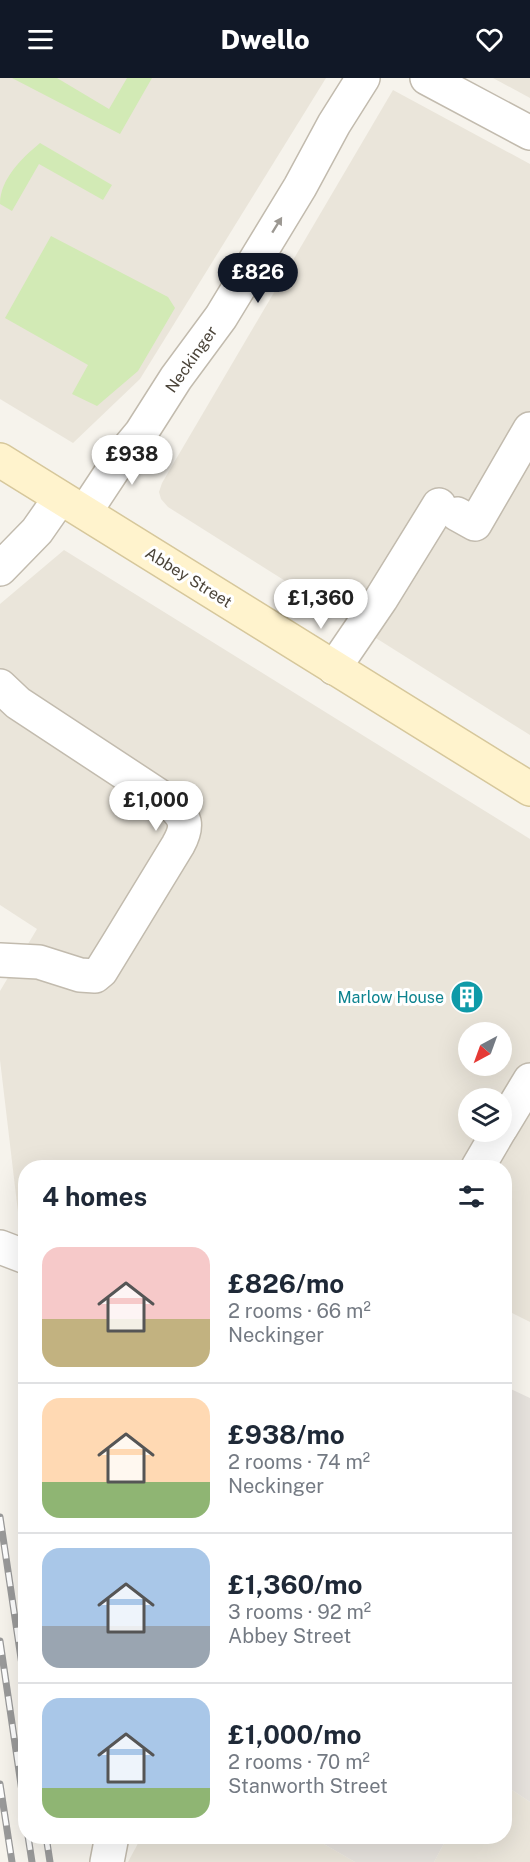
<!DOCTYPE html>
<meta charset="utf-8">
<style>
body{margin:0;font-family:"Public Sans",sans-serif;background:#f2f2f3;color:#1f2937;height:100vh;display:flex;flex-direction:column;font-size:22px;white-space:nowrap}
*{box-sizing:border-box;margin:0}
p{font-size:20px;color:#747a83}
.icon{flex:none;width:33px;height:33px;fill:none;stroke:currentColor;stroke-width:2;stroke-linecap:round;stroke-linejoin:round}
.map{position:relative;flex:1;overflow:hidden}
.details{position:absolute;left:18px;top:1082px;width:494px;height:684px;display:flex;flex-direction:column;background:#fff;border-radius:24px;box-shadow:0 6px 24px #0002}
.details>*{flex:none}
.needle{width:39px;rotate:221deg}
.tools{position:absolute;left:458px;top:944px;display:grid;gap:12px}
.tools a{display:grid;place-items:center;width:54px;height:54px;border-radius:50%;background:#fff;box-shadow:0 6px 24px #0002;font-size:30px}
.price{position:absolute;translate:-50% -51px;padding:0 14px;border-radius:21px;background:#fff;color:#222;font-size:20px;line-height:39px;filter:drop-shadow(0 2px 3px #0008)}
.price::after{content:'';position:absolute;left:50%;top:36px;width:18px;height:14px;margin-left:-9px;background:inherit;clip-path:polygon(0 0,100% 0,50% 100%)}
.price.current{background:#111827;color:#fff}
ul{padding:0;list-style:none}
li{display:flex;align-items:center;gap:18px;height:150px;padding:0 24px}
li+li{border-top:2px solid #e0e1e3}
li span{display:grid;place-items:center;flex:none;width:168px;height:120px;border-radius:18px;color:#555}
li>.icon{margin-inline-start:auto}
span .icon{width:72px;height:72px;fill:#fffc;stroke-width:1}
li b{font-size:26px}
h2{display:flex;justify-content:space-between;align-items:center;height:72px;padding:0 24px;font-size:26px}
header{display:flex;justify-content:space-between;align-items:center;height:78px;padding:0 24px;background:#111827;color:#fff;font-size:27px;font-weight:800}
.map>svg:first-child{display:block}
.residential{fill:#eae5da;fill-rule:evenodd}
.industrial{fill:#e6e2dd}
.green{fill:#d2eab5}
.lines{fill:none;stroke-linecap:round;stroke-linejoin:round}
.street-casing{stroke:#c2bbae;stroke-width:36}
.secondary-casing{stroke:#d6c79b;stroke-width:36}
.street{stroke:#fff;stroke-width:33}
.secondary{stroke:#fff3cd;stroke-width:33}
.rail-casing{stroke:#9a9a9a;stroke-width:7}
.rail{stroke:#fff;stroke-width:4.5;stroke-dasharray:14;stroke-linecap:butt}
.oneway{fill:#9c9892}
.labels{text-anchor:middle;stroke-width:6;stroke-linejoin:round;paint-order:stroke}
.street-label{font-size:16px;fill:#4b4439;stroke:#fff}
.culture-label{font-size:16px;fill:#0d838f;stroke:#fff;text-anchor:end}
</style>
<header><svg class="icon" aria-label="menu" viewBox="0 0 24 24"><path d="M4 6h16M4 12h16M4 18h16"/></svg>Dwello<svg class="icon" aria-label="heart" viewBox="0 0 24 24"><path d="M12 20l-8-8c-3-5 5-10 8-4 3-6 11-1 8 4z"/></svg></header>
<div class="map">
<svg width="530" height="1784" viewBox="0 0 530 1784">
<rect width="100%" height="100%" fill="#f6f3ec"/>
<g class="residential">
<polygon points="0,0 326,0 140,301 73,365 0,321"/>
<polygon points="493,0 530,0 530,20"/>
<polygon points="393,12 530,86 530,657 168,429 161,421 159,414 162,405"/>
<path d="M64 472 530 761V1244L504 1231V1089H26L25 1154 20 1151 0 982V913L37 851 0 827V526ZM468 954H501V987H468ZM468 1020H501V1053H468Z"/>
<polygon points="504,1704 509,1710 530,1724 530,1784 434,1784 448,1758 504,1758"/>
<polygon points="142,1758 310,1758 355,1784 128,1784"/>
</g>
<g class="industrial">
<polygon points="504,1308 530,1320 530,1724 509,1710 504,1704"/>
<polygon points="310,1758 448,1758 434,1784 355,1784"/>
</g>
<g class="green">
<polygon points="12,0 57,0 109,31 127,0 152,0 120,56"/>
<path d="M40 65 112 107 103 122 39 86 12 133 0 126C0 101 22 80 40 65Z"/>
<polygon points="51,158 168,219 175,230 138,293 97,328 72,316 88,287 5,240"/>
</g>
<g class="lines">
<defs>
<g id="street">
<polyline points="427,0 530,55"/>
<polyline points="85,434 122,378 141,355 176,300 221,239 300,109 334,46 363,0"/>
<polyline points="457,436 475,446 530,351"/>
<polyline points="0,491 37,453 60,420"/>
<polyline points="334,590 381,521 439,427"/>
<path d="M0 608 18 625 170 725C186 739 189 747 178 767L117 867 101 893 95 898 80 897 39 884 0 882"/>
<polyline points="501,1050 530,1002"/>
<polyline points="478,1089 499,1053"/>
<polyline points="0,1169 26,1179"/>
<polyline points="107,1784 112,1758"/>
</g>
<polyline id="secondary" points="0,382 530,711"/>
</defs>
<use href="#street" class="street-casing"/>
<use href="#secondary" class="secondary-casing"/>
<use href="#street" class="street"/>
<use href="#secondary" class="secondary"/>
<defs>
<g id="rail">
<polyline points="0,1439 26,1614"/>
<polyline points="0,1563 26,1741"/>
<polyline points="0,1706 12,1784"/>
<polyline points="28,1758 32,1784"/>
<polyline points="46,1758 50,1784"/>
</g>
</defs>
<use href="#rail" class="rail-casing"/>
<use href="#rail" class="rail"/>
</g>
<defs><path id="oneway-solid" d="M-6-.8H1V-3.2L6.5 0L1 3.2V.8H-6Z" transform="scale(1.5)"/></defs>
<use class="oneway" href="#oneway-solid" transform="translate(277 147) rotate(-58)"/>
<defs>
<symbol id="building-disc" viewBox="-11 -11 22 22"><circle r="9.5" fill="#0f9aa8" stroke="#fff"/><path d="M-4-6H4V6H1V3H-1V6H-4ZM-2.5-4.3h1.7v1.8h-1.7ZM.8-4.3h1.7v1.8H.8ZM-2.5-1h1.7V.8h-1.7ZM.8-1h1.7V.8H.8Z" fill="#fff"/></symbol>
</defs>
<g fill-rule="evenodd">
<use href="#building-disc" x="448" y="900" width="38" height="38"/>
</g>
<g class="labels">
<g class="street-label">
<text transform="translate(191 281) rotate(-55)" y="6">Neckinger</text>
<text transform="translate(189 499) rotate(32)" y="6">Abbey Street</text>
</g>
<g class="culture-label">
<text x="444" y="925">Marlow House</text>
</g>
</g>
</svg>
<div class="tools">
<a><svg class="needle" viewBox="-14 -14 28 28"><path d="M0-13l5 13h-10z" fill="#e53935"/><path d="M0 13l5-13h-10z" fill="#747a83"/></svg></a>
<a><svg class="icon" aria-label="layers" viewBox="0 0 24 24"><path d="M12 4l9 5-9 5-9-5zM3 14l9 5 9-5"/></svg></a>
</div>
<b class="price current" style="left:258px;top:226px">£826</b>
<b class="price" style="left:132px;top:408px">£938</b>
<b class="price" style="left:321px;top:552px">£1,360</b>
<b class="price" style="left:156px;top:754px">£1,000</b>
<section class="details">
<h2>4 homes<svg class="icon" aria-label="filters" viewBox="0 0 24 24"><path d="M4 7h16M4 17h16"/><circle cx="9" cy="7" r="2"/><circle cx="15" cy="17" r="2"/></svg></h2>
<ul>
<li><span style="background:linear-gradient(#f6c9c9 60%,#c2b280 0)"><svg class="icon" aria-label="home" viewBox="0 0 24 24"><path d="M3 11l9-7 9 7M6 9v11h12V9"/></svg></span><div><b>£826/mo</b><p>2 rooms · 66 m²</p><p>Neckinger</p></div></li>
<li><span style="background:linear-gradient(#ffd9b3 70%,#8fb573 0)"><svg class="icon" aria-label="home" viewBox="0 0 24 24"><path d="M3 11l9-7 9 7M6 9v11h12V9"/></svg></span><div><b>£938/mo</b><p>2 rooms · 74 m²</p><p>Neckinger</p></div></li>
<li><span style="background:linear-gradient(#a9c7e8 65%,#9aa5b1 0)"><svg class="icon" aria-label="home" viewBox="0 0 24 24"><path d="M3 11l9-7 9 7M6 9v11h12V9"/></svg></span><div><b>£1,360/mo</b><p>3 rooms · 92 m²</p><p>Abbey Street</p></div></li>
<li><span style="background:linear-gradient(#a9c7e8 75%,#8fb573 0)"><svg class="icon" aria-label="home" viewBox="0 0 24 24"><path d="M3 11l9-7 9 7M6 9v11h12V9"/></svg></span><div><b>£1,000/mo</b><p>2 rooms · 70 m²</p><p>Stanworth Street</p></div></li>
</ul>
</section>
</div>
